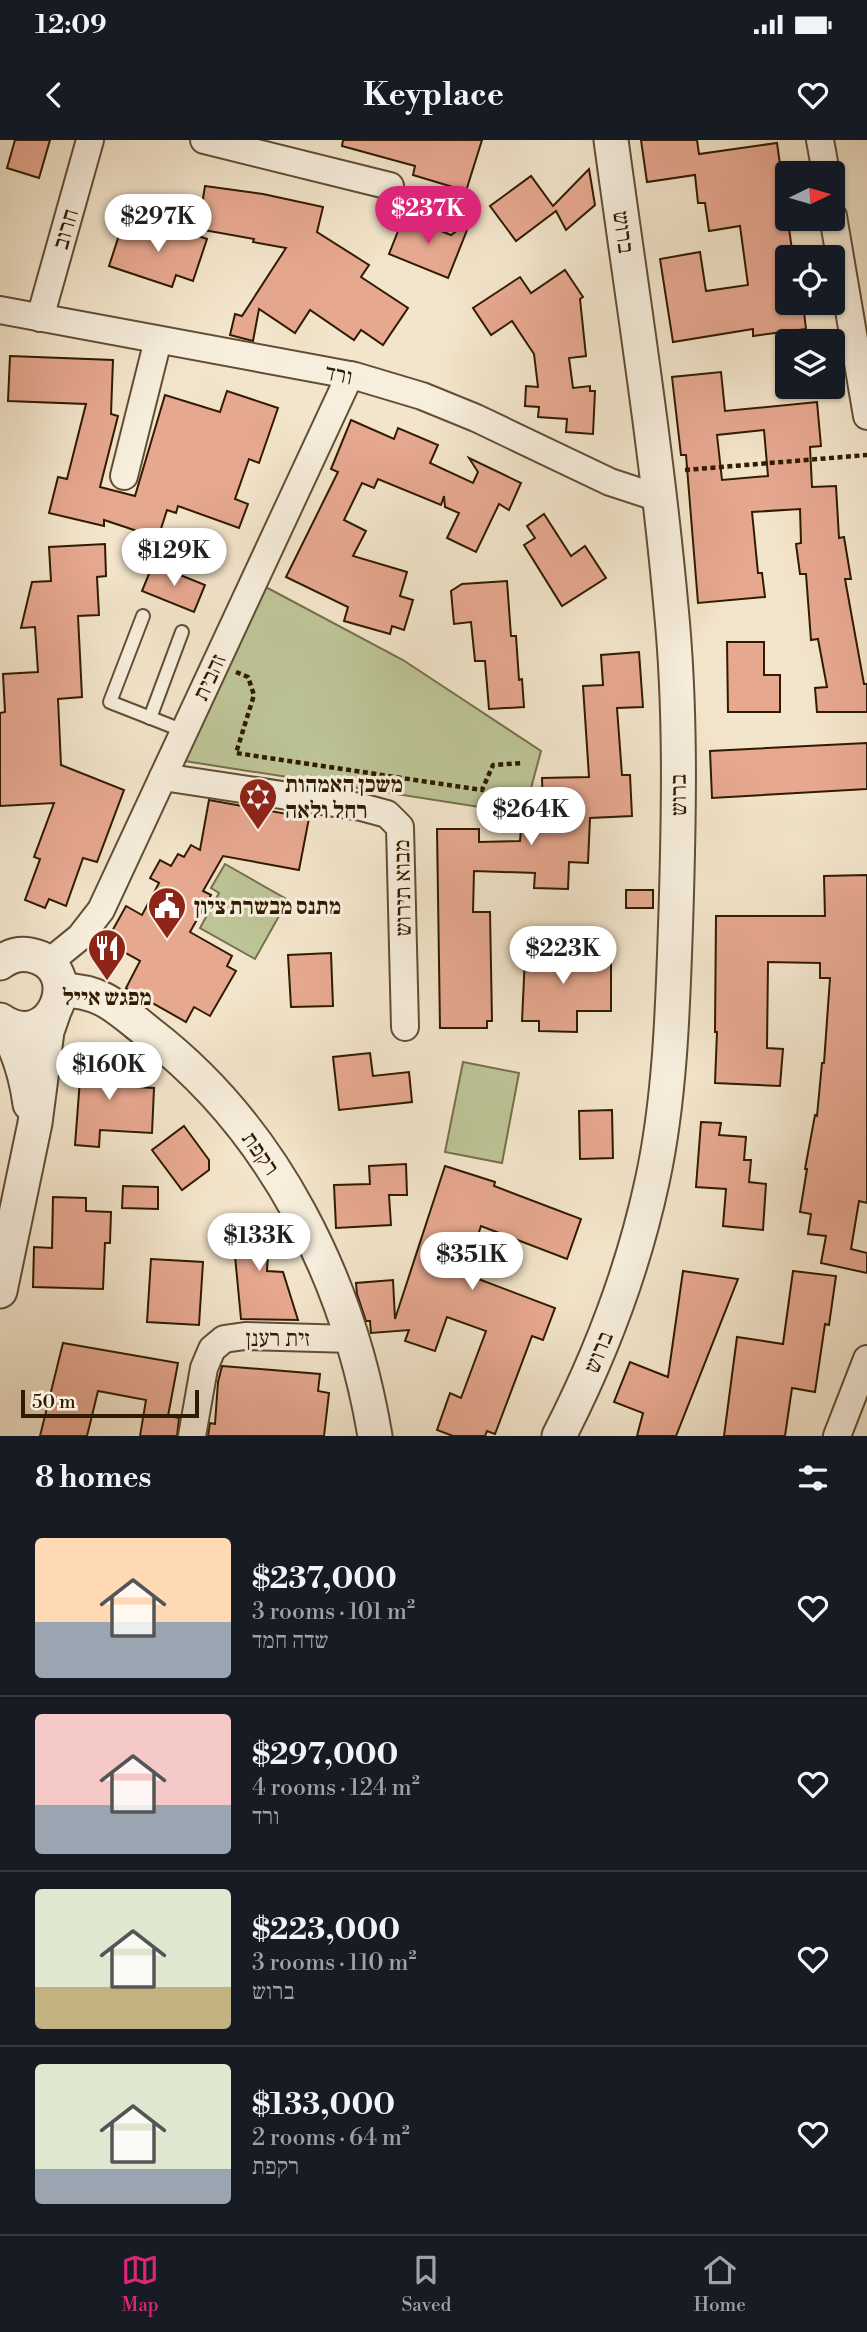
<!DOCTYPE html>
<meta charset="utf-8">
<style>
body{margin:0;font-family:"Libre Bodoni","Frank Ruhl Libre",serif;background:#242831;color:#f1f3f6;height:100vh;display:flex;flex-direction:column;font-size:26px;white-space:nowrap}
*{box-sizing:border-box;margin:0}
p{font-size:23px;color:#9ea1a6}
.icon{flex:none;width:38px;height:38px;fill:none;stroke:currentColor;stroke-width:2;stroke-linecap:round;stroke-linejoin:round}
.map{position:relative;height:1296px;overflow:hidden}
.panel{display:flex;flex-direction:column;background:#171b24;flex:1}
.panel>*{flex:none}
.needle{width:46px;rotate:85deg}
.controls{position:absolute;left:775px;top:21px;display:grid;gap:14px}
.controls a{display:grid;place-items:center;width:70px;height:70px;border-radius:7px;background:#171b24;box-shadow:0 2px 5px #0004;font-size:35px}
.scale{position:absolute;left:21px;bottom:18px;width:178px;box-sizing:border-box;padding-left:7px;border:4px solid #301b00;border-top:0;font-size:19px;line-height:24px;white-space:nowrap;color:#301b00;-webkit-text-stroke:5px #f7eedd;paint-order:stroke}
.price{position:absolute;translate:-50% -60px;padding:0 16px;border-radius:24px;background:#fff;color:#222;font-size:23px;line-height:46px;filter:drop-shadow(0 2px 4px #0008)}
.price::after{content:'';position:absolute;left:50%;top:42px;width:21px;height:16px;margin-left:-10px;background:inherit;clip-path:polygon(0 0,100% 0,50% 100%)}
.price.current{background:#db2777;color:#fff}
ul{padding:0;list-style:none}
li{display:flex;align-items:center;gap:21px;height:175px;padding:0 35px}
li+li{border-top:2px solid #363941}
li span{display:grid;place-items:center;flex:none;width:196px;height:140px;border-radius:7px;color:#555}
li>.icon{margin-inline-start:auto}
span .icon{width:84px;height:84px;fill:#fffc;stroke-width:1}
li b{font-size:30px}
h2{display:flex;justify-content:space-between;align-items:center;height:84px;padding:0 35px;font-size:30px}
.status{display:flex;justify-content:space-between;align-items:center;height:49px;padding:0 35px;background:#171b24;direction:ltr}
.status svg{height:19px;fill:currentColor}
header{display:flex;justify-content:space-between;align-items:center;height:91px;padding:0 35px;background:#171b24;font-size:32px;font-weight:800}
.tab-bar{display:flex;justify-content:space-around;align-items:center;height:98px;border-top:2px solid #363941;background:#171b24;font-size:19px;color:#9ea1a6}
.tab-bar a{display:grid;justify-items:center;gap:4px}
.tab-bar .current{color:#db2777}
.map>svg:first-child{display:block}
.green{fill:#bdc496;stroke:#76704b;stroke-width:2}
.building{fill:#e7a890;stroke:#301b00;stroke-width:2;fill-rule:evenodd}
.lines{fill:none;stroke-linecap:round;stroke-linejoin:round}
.service-casing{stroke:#614e33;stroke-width:16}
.minor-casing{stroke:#614e33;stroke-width:30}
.tertiary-casing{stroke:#614e33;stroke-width:37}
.path{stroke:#301b00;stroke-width:4.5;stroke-dasharray:5 3.5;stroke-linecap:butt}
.service{stroke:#f7eedd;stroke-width:12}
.minor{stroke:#f7eedd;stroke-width:26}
.tertiary{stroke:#f7eedd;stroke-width:33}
.labels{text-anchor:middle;stroke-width:6;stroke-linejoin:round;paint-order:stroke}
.street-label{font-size:23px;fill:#301b00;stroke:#f7eedd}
.poi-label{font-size:23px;font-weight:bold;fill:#301b00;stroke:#f7eedd;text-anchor:start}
</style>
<div class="status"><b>12:09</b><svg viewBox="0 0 49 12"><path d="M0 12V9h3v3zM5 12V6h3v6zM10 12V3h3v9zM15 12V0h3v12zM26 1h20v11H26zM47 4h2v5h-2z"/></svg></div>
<header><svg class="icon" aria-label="back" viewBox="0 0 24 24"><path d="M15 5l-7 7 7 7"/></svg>Keyplace<svg class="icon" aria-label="heart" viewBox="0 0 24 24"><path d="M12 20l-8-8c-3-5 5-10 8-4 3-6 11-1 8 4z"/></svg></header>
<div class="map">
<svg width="867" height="1296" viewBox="0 0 867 1296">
<rect width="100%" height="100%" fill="#f3e5cb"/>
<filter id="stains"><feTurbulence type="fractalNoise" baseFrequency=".00286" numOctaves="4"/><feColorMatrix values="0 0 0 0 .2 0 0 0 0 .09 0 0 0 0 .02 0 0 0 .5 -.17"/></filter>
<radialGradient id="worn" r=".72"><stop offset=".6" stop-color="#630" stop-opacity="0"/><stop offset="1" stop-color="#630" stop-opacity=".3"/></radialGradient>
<g class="green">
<polygon points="262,445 403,520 541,611 524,674 178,620"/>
<polygon points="225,724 288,760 255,819 200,788 219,753 211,748"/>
<polygon points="463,922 519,933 502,1023 445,1012"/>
</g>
<g class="building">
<polygon points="15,0 50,0 39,38 7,28"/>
<polygon points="343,0 482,0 466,51 413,35 415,26 342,6"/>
<polygon points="641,0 697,0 699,14 777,3 793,117 788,117 788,163 803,163 806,189 753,196 753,189 673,202 660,119 700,112 706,151 748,145 740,86 709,91 705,63 698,63 695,35 647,42"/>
<polygon points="589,29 595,65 566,90 556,71 516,101 490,66 531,36 553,66"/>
<polygon points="205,46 263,54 323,67 317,92 369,125 361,137 408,168 383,205 361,190 354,200 310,170 295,193 259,169 253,201 230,195 235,174 242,176 286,108 253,102 254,99 198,89"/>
<polygon points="404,76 451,95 471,80 448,138 389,114"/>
<polygon points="123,83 156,95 160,83 207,99 193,141 176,135 172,147 109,126"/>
<polygon points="565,130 583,157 580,159 586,216 569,218 573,248 590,246 590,251 595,251 593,294 566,292 567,279 538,277 539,267 525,266 526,246 538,247 534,214 512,181 491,195 473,168 520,137 531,153"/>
<polygon points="10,216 113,220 111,274 118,276 100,347 135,356 165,255 220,272 227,251 278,268 259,323 249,319 235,359 248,364 239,388 178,366 176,373 167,370 158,398 104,380 104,386 49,373 58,337 67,339 86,264 8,261"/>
<path d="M721 232 725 271 817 262 821 306 810 307 812 347 836 346 839 398 844 397 851 439H845L864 544H867V572H817L815 548 827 547 818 499 811 500 806 434H800L796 404 801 403 800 369 752 372 758 433H762L765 457 698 463 686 315H681L672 237ZM764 290 768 336 722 340 717 295Z"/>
<polygon points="351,280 394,299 398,288 438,305 430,323 473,343 478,332 469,318 521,343 509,370 499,364 476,412 447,398 459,373 445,367 444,356 441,365 378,339 374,348 362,343 344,380 366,391 353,416 407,432 400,456 413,460 404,490 392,486 390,494 344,481 348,467 286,437 338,332 331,329"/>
<polygon points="544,374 571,416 585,406 606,438 562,466 524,405 535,398 527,386"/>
<polygon points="105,404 106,436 97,437 99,475 78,476 82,557 58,559 61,625 124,650 97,722 83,718 66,766 49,759 45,768 25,760 40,719 34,717 54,663 0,666 0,573 5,572 3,534 38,532 35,487 21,488 32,442 51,441 49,407"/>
<polygon points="153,424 205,445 194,472 142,451"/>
<polygon points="507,441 511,496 516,496 519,540 522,539 524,567 489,569 485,521 475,521 471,482 454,484 451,451 462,444"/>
<polygon points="727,502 764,502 764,535 780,535 780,572 728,572"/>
<polygon points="639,512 643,567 617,568 622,635 630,635 632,676 590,678 588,723 569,722 568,749 534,748 535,733 474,731 473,772 490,772 492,881 487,881 487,888 440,888 437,689 479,689 479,702 520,701 521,689 544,690 542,638 589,637 583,546 603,545 601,515"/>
<polygon points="867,603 867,649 712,658 710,611"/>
<polygon points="209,660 309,678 299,730 223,716 203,751 211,755 190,792 232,816 227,826 236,831 210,876 194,867 186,882 126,848 140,821 106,802 126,766 142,775 159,743 150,738 160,720 171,726 178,714 184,717 191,705 200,710"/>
<polygon points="867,735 867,1063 859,1061 851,1109 867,1113 867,1133 821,1123 826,1096 808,1094 811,1074 800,1072 807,1029 805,1029 815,975 817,976 822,923 824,923 830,838 820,838 820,823 768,822 767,908 783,909 780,946 715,943 717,892 715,892 716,776 825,776 824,736"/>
<rect x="626" y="750" width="27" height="18"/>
<polygon points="526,796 553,798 552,817 611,817 611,871 577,871 577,892 539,891 539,881 522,881"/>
<polygon points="331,813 333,866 291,867 288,815"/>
<polygon points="82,913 119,916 116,946 154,948 152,993 100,990 99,1007 75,1005"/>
<polygon points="370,913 373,936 409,932 412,962 339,970 333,917"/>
<polygon points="612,970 613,1018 580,1019 579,971"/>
<polygon points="701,982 721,983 719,995 746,997 744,1020 751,1020 749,1042 766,1044 763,1090 723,1086 726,1049 696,1047"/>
<polygon points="184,986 209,1020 209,1030 182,1050 152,1010"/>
<polygon points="406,1024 407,1055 389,1055 391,1085 336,1088 334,1045 370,1044 369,1026"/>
<polygon points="445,1026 495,1042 494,1046 581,1079 567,1119 481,1086 465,1134 555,1168 543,1200 532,1196 495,1294 487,1291 485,1296 453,1296 437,1290 450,1253 461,1258 486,1191 447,1177 435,1211 405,1201 409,1190 371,1193 370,1181 366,1181 357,1154 356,1143 393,1140 395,1179"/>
<polygon points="123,1046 158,1047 158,1069 122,1068"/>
<polygon points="53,1057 86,1058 86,1071 111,1072 110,1103 105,1103 103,1149 33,1147 34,1107 52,1108"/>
<polygon points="231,1074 270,1077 267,1131 283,1132 298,1180 241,1179"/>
<polygon points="151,1119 203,1122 199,1185 147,1182"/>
<polygon points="683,1131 738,1139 676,1296 637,1296 643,1273 614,1262 630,1222 668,1237"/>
<polygon points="793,1131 836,1136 829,1185 825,1184 815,1252 792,1248 785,1296 724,1296 737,1197 783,1204"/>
<polygon points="63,1203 178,1223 168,1276 179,1278 177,1296 140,1296 146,1260 98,1251 87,1296 40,1296"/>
<polygon points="222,1226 320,1234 318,1251 329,1253 324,1296 208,1296 210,1283 215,1284 218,1242"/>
</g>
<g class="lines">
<defs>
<g id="service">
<polyline points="143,476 110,562 184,591"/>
<polyline points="150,578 182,492"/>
</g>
<g id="minor">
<polyline points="204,0 390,46"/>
<polyline points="820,0 826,33"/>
<polyline points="833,76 867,276"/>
<polyline points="0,170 355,236 422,256 476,278 610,342 659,358"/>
<polyline points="40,178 90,0"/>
<polyline points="124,336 158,200"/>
<polyline points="163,637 361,667 387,674 400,687 405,887"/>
<polyline points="48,823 80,797 101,770 350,235"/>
<polyline points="192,1296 204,1228 212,1209 224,1199 245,1196 352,1199"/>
<polyline points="837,1296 867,1219"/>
</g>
<g id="tertiary">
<path d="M0 823C9 816 19 813 30 815 88 826 53 916 0 880"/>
<path d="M61 850C104 851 117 868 149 893 275 990 349 1141 375 1296"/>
<path d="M1 881C18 907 26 934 30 964"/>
<polyline points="0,1151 35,983 47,891 53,874"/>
<path d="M559 1296C600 1216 633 1130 652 1042 671 956 673 859 676 771 679 671 681 567 671 467 657 311 632 155 611 0"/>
</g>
</defs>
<use href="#service" class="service-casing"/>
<use href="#minor" class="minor-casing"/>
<use href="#tertiary" class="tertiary-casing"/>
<g class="path">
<polyline points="685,330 867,315"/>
<polyline points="236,532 248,537 254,555 236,613 482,650 493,625 523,623"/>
</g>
<use href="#service" class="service"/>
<use href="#minor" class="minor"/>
<use href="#tertiary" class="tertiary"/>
</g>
<defs>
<symbol id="synagogue-pin" viewBox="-11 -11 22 30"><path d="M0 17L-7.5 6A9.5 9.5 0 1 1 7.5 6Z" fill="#8f2418" stroke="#f7eedd"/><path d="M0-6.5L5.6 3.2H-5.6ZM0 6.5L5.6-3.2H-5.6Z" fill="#fff"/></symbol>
<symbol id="civic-pin" viewBox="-11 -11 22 30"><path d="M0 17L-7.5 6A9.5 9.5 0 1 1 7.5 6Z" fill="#8f2418" stroke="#f7eedd"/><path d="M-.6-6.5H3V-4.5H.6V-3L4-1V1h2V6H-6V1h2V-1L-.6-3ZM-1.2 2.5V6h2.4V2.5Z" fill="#fff"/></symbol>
<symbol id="restaurant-pin" viewBox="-11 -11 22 30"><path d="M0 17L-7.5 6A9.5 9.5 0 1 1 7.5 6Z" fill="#8f2418" stroke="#f7eedd"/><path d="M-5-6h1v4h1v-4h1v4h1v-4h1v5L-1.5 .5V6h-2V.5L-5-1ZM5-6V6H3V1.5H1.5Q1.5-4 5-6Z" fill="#fff"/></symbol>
</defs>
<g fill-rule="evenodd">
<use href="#synagogue-pin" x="236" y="635" width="44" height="60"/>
<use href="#civic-pin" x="145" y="744" width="44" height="60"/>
<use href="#restaurant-pin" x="85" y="786" width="44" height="60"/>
</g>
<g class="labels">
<g class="street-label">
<text transform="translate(65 89) rotate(-74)" y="8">חרוב</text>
<text transform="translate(624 92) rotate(82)" y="8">ברוש</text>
<text transform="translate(339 234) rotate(12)" y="8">ורד</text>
<text transform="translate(209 537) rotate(-65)" y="8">זהבית</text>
<text transform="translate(678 655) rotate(-91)" y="8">ברוש</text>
<text transform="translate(402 748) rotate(-91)" y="8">מבוא תירוש</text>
<text transform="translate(261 1013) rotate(55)" y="8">רקפת</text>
<text x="278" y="1206">זית רענן</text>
<text transform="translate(598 1212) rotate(-68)" y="8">ברוש</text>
</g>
<g class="poi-label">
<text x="285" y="652">משכן האמהות<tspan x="285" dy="26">רחל ולאה</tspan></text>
<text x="194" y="774">מתנס מבשרת ציון</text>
<text x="107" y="865" text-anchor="middle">מפגש אייל</text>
</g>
</g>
<rect width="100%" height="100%" filter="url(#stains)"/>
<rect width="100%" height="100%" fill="url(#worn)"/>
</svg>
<div class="controls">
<a><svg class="needle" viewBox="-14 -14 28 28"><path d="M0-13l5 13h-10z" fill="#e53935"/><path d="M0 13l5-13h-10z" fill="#9ea1a6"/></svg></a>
<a><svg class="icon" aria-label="locate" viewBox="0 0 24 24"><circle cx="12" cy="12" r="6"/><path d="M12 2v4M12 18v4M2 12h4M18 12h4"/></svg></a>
<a><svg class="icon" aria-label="layers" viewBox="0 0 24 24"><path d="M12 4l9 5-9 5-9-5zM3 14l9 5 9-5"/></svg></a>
</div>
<div class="scale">50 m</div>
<b class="price current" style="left:428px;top:106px">$237K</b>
<b class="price" style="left:158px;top:114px">$297K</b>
<b class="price" style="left:174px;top:448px">$129K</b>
<b class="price" style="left:531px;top:707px">$264K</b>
<b class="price" style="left:563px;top:846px">$223K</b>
<b class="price" style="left:109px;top:962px">$160K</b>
<b class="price" style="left:259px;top:1133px">$133K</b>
<b class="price" style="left:472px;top:1152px">$351K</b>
</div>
<section class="panel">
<h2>8 homes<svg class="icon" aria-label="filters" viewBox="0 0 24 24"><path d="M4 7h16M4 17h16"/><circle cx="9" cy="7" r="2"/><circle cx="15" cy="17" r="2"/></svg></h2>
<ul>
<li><span style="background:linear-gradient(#ffd9b3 60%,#9aa5b1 0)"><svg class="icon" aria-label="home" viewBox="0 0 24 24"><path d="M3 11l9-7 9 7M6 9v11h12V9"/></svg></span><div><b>$237,000</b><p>3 rooms · 101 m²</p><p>שדה חמד</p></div><svg class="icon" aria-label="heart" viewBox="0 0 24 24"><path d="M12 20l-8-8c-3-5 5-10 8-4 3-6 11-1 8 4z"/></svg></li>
<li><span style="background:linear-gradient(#f6c9c9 65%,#9aa5b1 0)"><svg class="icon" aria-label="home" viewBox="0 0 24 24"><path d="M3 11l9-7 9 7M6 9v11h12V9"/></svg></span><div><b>$297,000</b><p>4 rooms · 124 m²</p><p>ורד</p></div><svg class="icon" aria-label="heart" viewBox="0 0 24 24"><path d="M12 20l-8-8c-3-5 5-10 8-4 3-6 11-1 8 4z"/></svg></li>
<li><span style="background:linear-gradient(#dfe7d0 70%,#c2b280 0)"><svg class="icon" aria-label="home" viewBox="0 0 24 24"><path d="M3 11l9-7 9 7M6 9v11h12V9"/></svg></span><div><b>$223,000</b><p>3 rooms · 110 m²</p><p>ברוש</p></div><svg class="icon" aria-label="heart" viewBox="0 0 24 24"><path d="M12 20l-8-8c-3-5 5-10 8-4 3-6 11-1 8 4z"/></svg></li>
<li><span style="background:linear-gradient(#dfe7d0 75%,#9aa5b1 0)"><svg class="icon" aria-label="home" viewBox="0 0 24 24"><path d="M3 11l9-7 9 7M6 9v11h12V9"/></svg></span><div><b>$133,000</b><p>2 rooms · 64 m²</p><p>רקפת</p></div><svg class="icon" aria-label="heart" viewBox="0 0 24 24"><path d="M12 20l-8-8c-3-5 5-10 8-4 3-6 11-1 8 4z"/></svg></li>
</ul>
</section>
<nav class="tab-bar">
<a class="current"><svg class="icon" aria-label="map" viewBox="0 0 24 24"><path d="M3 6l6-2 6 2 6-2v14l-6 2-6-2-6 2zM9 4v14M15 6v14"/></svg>Map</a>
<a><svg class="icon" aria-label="saved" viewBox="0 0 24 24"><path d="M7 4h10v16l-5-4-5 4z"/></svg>Saved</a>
<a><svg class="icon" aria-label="home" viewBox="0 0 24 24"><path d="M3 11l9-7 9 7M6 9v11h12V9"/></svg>Home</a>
</nav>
